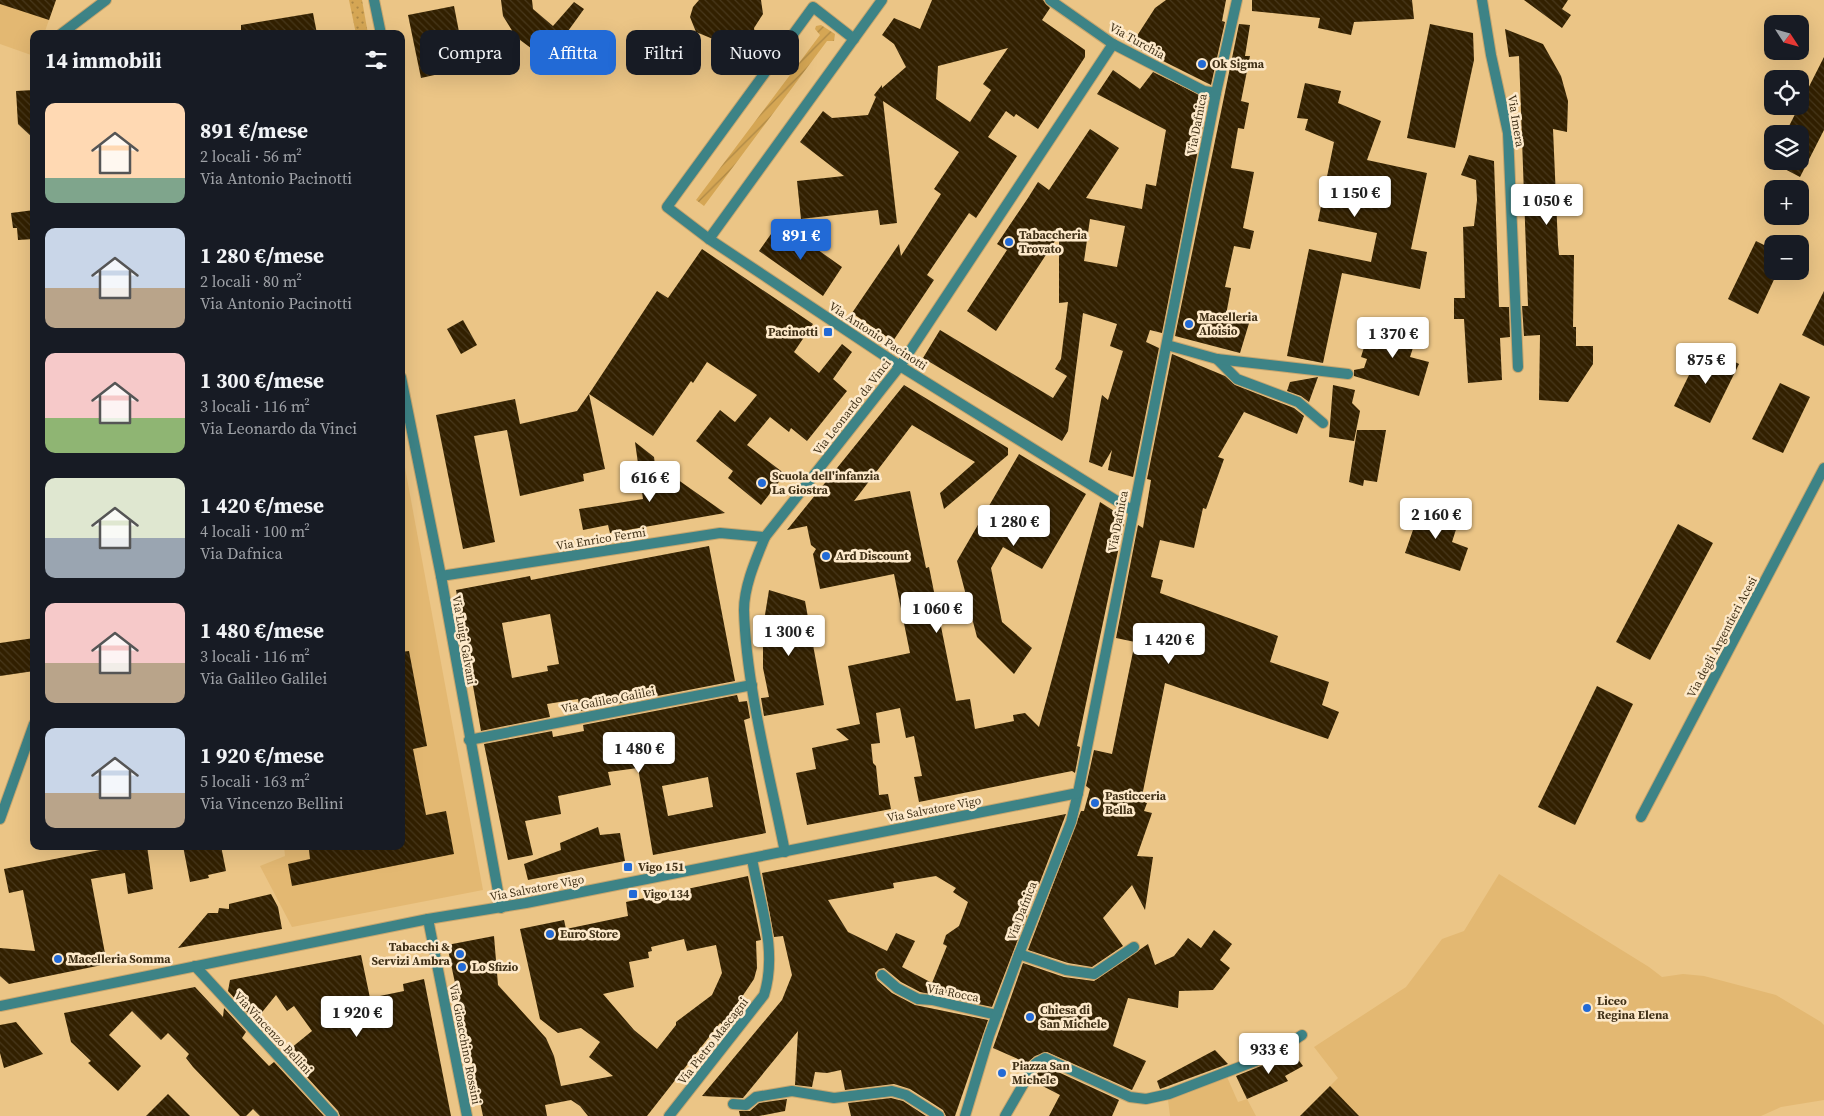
<!DOCTYPE html>
<html lang="it">
<meta charset="utf-8">
<style>
body{margin:0;font-family:"Source Serif 4",serif;background:#20242c;color:#f1f3f6;height:100vh;display:flex;flex-direction:column;font-size:19px;white-space:nowrap}
*{box-sizing:border-box;margin:0}
p{font-size:16px;color:#9ea1a6}
.icon{flex:none;width:28px;height:28px;fill:none;stroke:currentColor;stroke-width:2;stroke-linecap:round;stroke-linejoin:round}
.map{position:relative;flex:1;overflow:hidden}
.details{position:absolute;left:30px;top:30px;width:375px;height:820px;display:flex;flex-direction:column;background:#171b24;border-radius:10px;box-shadow:0 5px 20px #0002}
.details>*{flex:none}
.guide{position:absolute;left:420px;top:30px;width:475px;height:45px;display:flex;gap:10px}
.needle{width:32px;rotate:126deg}
.tools{position:absolute;left:1764px;top:15px;display:grid;gap:10px}
.tools a{display:grid;place-items:center;width:45px;height:45px;border-radius:10px;background:#171b24;box-shadow:0 5px 20px #0002;font-size:25px}
.price{position:absolute;translate:-50% -42px;padding:0 11px;border-radius:5px;background:#fff;color:#222;font-size:16px;line-height:32px;filter:drop-shadow(0 1px 2px #0008)}
.price::after{content:'';position:absolute;left:50%;top:30px;width:15px;height:11px;margin-left:-8px;background:inherit;clip-path:polygon(0 0,100% 0,50% 100%)}
.price.current{background:#226ad6;color:#fff}
ul{padding:0;list-style:none}
li{display:flex;align-items:center;gap:15px;height:125px;padding:0 15px}
li span{display:grid;place-items:center;flex:none;width:140px;height:100px;border-radius:10px;color:#555}
li>.icon{margin-inline-start:auto}
span .icon{width:60px;height:60px;fill:#fffc;stroke-width:1}
li b{font-size:21px}
h2{display:flex;justify-content:space-between;align-items:center;height:60px;padding:0 15px;font-size:21px}
.tag{padding:0 18px;border-radius:10px;background:#171b24;box-shadow:0 5px 20px #0002;font-size:18px;line-height:45px}
.tag.current{background:#226ad6;color:#fff}
.map>svg:first-child{display:block}
.built{fill:#e3b872}
.grass{fill:url(#grass-dots)}
.garden{fill:url(#garden-furrows)}
.building{fill:url(#building-back-hatch);fill-rule:evenodd}
.lines{fill:none;stroke-linecap:round;stroke-linejoin:round}
.service-casing{stroke:#c6a56e;stroke-width:12}
.pedestrian-casing{stroke:#c6a56e;stroke-width:12}
.minor-casing{stroke:#c6a56e;stroke-width:12}
.tertiary-casing{stroke:#c6a56e;stroke-width:12}
.service{stroke:#3d8386;stroke-width:10}
.pedestrian{stroke:#3d8386;stroke-width:10}
.minor{stroke:#3d8386;stroke-width:10}
.tertiary{stroke:#3d8386;stroke-width:10}
.poi-dot{fill:#226ad6;stroke:#fde9ca;stroke-width:2}
.labels{text-anchor:middle;stroke-width:5;stroke-linejoin:round;paint-order:stroke}
.street-label{font-size:12px;fill:#423218;stroke:#fde9ca}
.poi-label{font-size:12px;font-weight:bold;fill:#423218;stroke:#fde9ca;text-anchor:start}
</style>
<div class="map">
<svg width="1824" height="1116" viewBox="0 0 1824 1116">
<defs>
<pattern id="grass-dots" width="8" height="8" patternUnits="userSpaceOnUse" patternTransform="scale(1.25)"><rect width="8" height="8" fill="#d5a654"/><path d="M2 2h.1M6 6h.1" fill="none" stroke="#ae8845" stroke-width="1.8" stroke-linecap="round"/></pattern>
<pattern id="garden-furrows" width="10" height="10" patternUnits="userSpaceOnUse" patternTransform="scale(1.25)"><rect width="10" height="10" fill="#d5a654"/><path d="M-1 1l2-2M0 10L10 0M9 11l2-2" fill="none" stroke="#ae8845"/></pattern>
<pattern id="building-back-hatch" width="6" height="6" patternUnits="userSpaceOnUse" patternTransform="scale(1.25)"><rect width="6" height="6" fill="#322000"/><path d="M-1 5l2 2M0 0l6 6M5-1l2 2" fill="none" stroke="#48381c"/></pattern>
</defs>
<rect width="100%" height="100%" fill="#ebc586"/>
<g class="built">
<polygon points="0,0 56,0 44,34 34,34 34,56 0,44"/>
<polygon points="401,446 483,890 292,927 260,866 285,856 284,846 401,846"/>
<polygon points="1499,874 1649,967 1662,977 1683,974 1704,976 1776,995 1821,1022 1824,1025 1824,1100 1781,1107 1761,1116 1300,1116 1338,1078 1314,1047 1406,987 1442,939 1464,931"/>
<polygon points="1227,1077 1238,1102 1247,1099 1256,1116 1170,1116 1168,1100"/>
</g>
<polygon class="grass" points="349,0 362,0 368,34 356,34"/>
<polygon class="garden" points="821,25 835,34 834,41 827,41 704,206 696,200 820,35 815,29 816,26"/>
<g class="building">
<polygon points="0,0 56,0 49,20 0,4"/>
<polygon points="501,0 532,0 533,9 553,26 574,2 584,9 547,60 516,37 503,16"/>
<polygon points="699,0 761,0 763,14 754,28 756,40 752,52 741,59 729,59 721,54 713,39 696,32 690,17 693,7"/>
<path d="M932 0H1043L1050 8 1042 20 1085 50V57L1038 129 1016 114 1014 117 1006 111 988 137 1017 156 976 218 969 213 927 275 934 280 893 341 852 313 899 244 901 256 941 194 934 189 959 152 883 101 897 223 880 225 878 210 801 219 797 181 844 176 800 142 823 111 832 118 868 115 876 97 874 95 882 85V88L906 67 894 44 882 35 894 18 920 29ZM1008 48 983 84 991 90 970 122 936 99 938 66Z"/>
<polygon points="1166,0 1226,0 1222,21 1225,22 1211,85 1131,45 1155,8"/>
<polygon points="1252,0 1412,0 1414,19 1354,22 1351,35 1318,28 1320,18 1252,11"/>
<polygon points="1524,0 1568,0 1562,9 1571,15 1562,28"/>
<polygon points="454,6 466,68 421,78 408,15"/>
<polygon points="313,13 317,34 241,34 241,25"/>
<polygon points="1239,24 1250,25 1245,56 1250,56 1241,101 1249,103 1244,129 1238,128 1231,168 1254,172 1243,228 1254,231 1250,249 1234,246 1225,287 1231,288 1226,315 1250,320 1240,353 1175,336"/>
<polygon points="1430,24 1473,33 1474,60 1455,148 1407,138"/>
<polygon points="1505,29 1543,44 1561,76 1568,101 1567,132 1553,129 1558,245 1559,255 1574,255 1573,327 1576,327 1576,346 1593,346 1593,364 1568,402 1539,400 1540,335 1524,336 1522,306 1528,306 1519,56 1509,57"/>
<polygon points="1824,57 1824,130 1800,177 1771,162 1772,158 1772,161 1800,161 1800,134 1785,134"/>
<path d="M1113 70 1140 89 1153 72 1208 99 1162 333 1150 330 1146 342 1159 348 1133 477 1108 470 1112 450 1102 467 1089 462 1102 395 1108 400 1123 351 1110 346 1117 324 1083 313 1068 431 1062 441 923 358 940 330 1053 398 1067 376 1055 369 1061 359 1068 302 1059 303V235L996 331 967 311 1007 250 997 244 1028 198 1038 182 1049 190 1090 129 1119 148 1086 198 1142 209 1146 184 1156 186 1166 130 1097 94ZM1090 219 1125 226 1117 267 1084 261Z"/>
<polygon points="1305,83 1341,91 1338,103 1381,121 1367,160 1427,173 1411,249 1427,252 1420,289 1342,273 1323,363 1287,356 1309,249 1371,262 1377,233 1318,221 1334,142 1305,130 1308,119 1297,118"/>
<polygon points="34,90 34,139 18,124 16,91"/>
<polygon points="1469,155 1494,161 1499,307 1509,307 1510,337 1500,338 1502,380 1468,383 1464,319 1454,319 1454,298 1465,298 1463,227 1474,226 1477,200 1476,180 1461,175"/>
<polygon points="34,210 34,239 18,240 17,228 13,228 11,213"/>
<polygon points="776,227 804,246 804,240 842,267 823,296 759,251"/>
<polygon points="1756,241 1772,249 1772,271 1778,271 1758,314 1728,299"/>
<polygon points="702,249 813,324 794,352 819,373 842,344 852,352 833,379 847,391 807,441 791,428 789,432 770,417 747,445 785,474 761,505 728,478 733,471 696,441 720,410 735,422 757,395 707,362 693,383 691,381 653,436 589,394 657,291 668,298"/>
<polygon points="1824,291 1824,346 1802,335"/>
<polygon points="463,320 477,345 461,354 447,329"/>
<polygon points="1389,320 1419,329 1410,357 1429,362 1419,396 1354,376 1354,370 1364,368 1367,359 1361,357 1370,328 1385,333"/>
<polygon points="1703,346 1739,364 1710,423 1674,406"/>
<polygon points="1172,354 1225,376 1235,385 1294,408 1304,416 1297,434 1244,412 1218,457 1224,459 1206,509 1203,508 1194,548 1160,540 1151,577 1163,580 1160,593 1278,636 1270,662 1329,682 1322,705 1339,712 1328,739 1165,683 1141,801 1147,803 1144,811 1152,813 1137,856 1153,857 1145,910 1132,885 1103,918 1123,946 1092,967 1068,963 1028,950 1081,811 1084,811 1090,789 1086,786 1094,750 1112,754 1135,642 1116,638 1138,525 1143,528 1151,480 1147,479"/>
<polygon points="1318,377 1309,402 1301,396 1287,391 1290,382"/>
<polygon points="1780,383 1810,397 1783,453 1752,439"/>
<polygon points="904,385 1008,448 1008,455 944,509 940,493 975,462 912,425 854,501 910,491 926,568 929,567 956,701 970,699 975,729 1014,721 1013,715 1025,713 1039,727 1100,502 1125,518 1077,746 1080,747 1075,773 1072,771 919,802 914,777 922,776 914,736 906,738 900,708 876,713 880,743 871,744 873,763 876,766 879,795 888,794 891,809 807,825 796,773 816,769 812,748 849,740 836,729 860,724 848,666 910,653 894,574 820,589 813,554 816,549 811,545 807,526 787,530"/>
<polygon points="1333,385 1355,390 1352,403 1360,411 1354,441 1329,437"/>
<polygon points="589,394 605,469 583,474 584,481 520,496 507,430 474,436 495,542 463,549 436,415 515,399 520,424 577,411"/>
<polygon points="1357,430 1386,430 1377,482 1364,480 1363,486 1349,482"/>
<polygon points="635,442 654,457 657,480 674,477 725,513 610,533 608,525 583,530 579,509 643,499"/>
<polygon points="1019,454 1086,494 1042,569 1003,547 991,568 1002,622 1032,648 1014,674 977,637 957,561"/>
<polygon points="1421,507 1459,520 1452,542 1468,548 1460,571 1405,553"/>
<polygon points="1678,524 1713,543 1650,660 1616,642"/>
<path d="M709 546 735 681 580 711 578 699 547 704 550 717 481 731 456 590 530 576 531 580ZM550 614 559 664 547 666 548 671 512 678 502 623Z"/>
<polygon points="769,590 805,601 824,705 764,716 761,698 769,697 763,668 763,627"/>
<polygon points="34,638 34,671 0,676 0,643"/>
<polygon points="409,651 427,746 413,749 426,815 446,811 454,854 292,886 288,864 310,859 309,850 327,846 401,846 401,652"/>
<polygon points="1597,686 1633,704 1575,825 1538,807"/>
<path d="M737 695 739 702 747 701 750 718 744 720 766 833 653 855 638 768 608 772 611 785 558 796 561 814 525 821 533 855 508 860 484 744 552 731 553 737 584 731 583 725ZM708 777 713 807 668 816 662 786Z"/>
<path d="M1066 814 992 1007 920 992 901 982 884 968 879 969 875 973 877 980 892 993 915 1005 988 1020 955 1116H946L943 1110 910 1089 894 1084 845 1090 841 1070 827 1073 815 1072 812 1087 795 1085 798 1031 743 1098 702 1096 782 1000 792 975 783 936 774 937 762 873ZM936 876 956 888 953 892 968 902 959 926 946 935 943 944 947 946 932 983 902 967 915 941 896 933 887 951 848 932 828 900 894 888 893 883Z"/>
<polygon points="598,827 600,835 620,833 625,861 528,880 524,864 561,850 560,843"/>
<polygon points="110,846 147,846 153,889 128,894 125,873 91,879 107,964 9,984 0,976 0,948 35,951 23,890 9,893 4,869 110,848"/>
<polygon points="183,846 221,846 226,871 208,875 209,878 190,882"/>
<path d="M748 876 761 940 756 941 757 968 754 979 723 1025 720 1023 647 1116H588L580 1106 571 1100 545 1105 547 1116H483L447 945 494 936 498 985 546 1038 554 1056 561 1086 613 1076 589 1057 600 1042 581 1028 558 1033 540 1019 520 929 564 920 566 929 628 916 626 902ZM684 939 687 951 716 945 722 973 712 995 676 1022V1025L657 1049 634 1030 603 994 634 987 629 962 649 958 648 952 652 951 651 947Z"/>
<polygon points="271,894 278,907 282,929 178,948 208,913 218,913 219,908 229,909 229,904"/>
<polygon points="1214,930 1232,944 1220,960 1230,968 1213,990 1179,991 1178,1008 1128,998 1113,1046 1146,1061 1132,1090 1047,1052 1035,1056 1027,1063 993,1048 1023,963 1064,977 1094,981 1148,944 1155,965 1174,956 1188,938 1201,948"/>
<polygon points="361,955 370,998 404,991 403,984 424,979 451,1116 340,1116 338,1111 285,1053 312,1031 294,1006 287,1011 276,995 255,1021 228,991 230,980"/>
<polygon points="195,987 223,1017 224,1008 246,1032 242,1038 269,1066 274,1062 324,1116 260,1116 253,1109 246,1116 240,1116 193,1067 186,1058 189,1054 168,1033 161,1040 132,1011 109,1035 141,1066 118,1091 88,1063 91,1061 71,1042 64,1013"/>
<polygon points="16,1022 43,1054 4,1068 0,1053 0,1025"/>
<polygon points="1215,1050 1228,1064 1160,1089 1157,1081"/>
<polygon points="1291,1050 1303,1066 1285,1076 1288,1081 1247,1099 1236,1076 1273,1061"/>
<polygon points="1045,1066 1119,1100 1112,1116 1049,1116 1060,1095 1033,1081 1040,1069"/>
<polygon points="1330,1086 1359,1116 1300,1116"/>
<polygon points="168,1094 190,1116 146,1116"/>
<polygon points="891,1098 903,1101 926,1116 851,1116 848,1103"/>
<polygon points="787,1099 785,1111 759,1116 740,1116 739,1111 750,1111 759,1103"/>
</g>
<g class="lines">
<defs>
<polyline id="service" points="61,34 106,0"/>
<g id="pedestrian">
<polyline points="1217,359 1237,379 1298,402 1323,423"/>
<polyline points="1038,1062 1045,1058 1130,1097 1146,1099 1169,1094 1271,1055 1302,1035"/>
</g>
<g id="minor">
<polyline points="374,0 381,34"/>
<polyline points="882,0 709,239 900,366 1133,511"/>
<polyline points="1050,0 1113,44 1204,91 1216,93"/>
<polyline points="1482,0 1491,55 1508,133 1518,367"/>
<polyline points="709,239 667,207 813,7 854,39"/>
<polyline points="1167,345 1217,359 1348,374"/>
<polyline points="401,377 441,576 501,908"/>
<polyline points="441,576 720,533 765,537"/>
<polyline points="469,740 752,685"/>
<polyline points="1641,817 1824,468"/>
<polyline points="0,819 34,724"/>
<path d="M785 852C770 776 746 686 744 610 744 586 756 559 765 537L900 366 1113 44"/>
<polyline points="428,919 467,1116"/>
<polyline points="1019,954 1066,970 1094,974 1134,947"/>
<polyline points="195,966 333,1116"/>
<polyline points="882,975 897,988 918,999 932,1000 997,1015"/>
<polyline points="733,1104 746,1105 756,1097 792,1091 834,1098 892,1091 906,1095 939,1116"/>
<path d="M669 1116 764 995C778 951 760 904 752 859"/>
<polyline points="965,1116 989,1036 1019,954 1071,822 1078,793"/>
<polyline points="1005,1116 1035,1064 1038,1062"/>
</g>
<polyline id="tertiary" points="0,1006 428,919 526,903 1078,793 1216,93 1237,0"/>
</defs>
<use href="#service" class="service-casing"/>
<use href="#pedestrian" class="pedestrian-casing"/>
<use href="#minor" class="minor-casing"/>
<use href="#tertiary" class="tertiary-casing"/>
<use href="#service" class="service"/>
<use href="#pedestrian" class="pedestrian"/>
<use href="#minor" class="minor"/>
<use href="#tertiary" class="tertiary"/>
</g>
<g class="poi-dot">
<circle cx="1202" cy="64" r="5"/>
<circle cx="1009" cy="242" r="5"/>
<circle cx="1189" cy="324" r="5"/>
<rect x="823" y="327" width="10" height="10" rx="2.5"/>
<circle cx="762" cy="483" r="5"/>
<circle cx="826" cy="556" r="5"/>
<circle cx="1095" cy="803" r="5"/>
<rect x="623" y="862" width="10" height="10" rx="2.5"/>
<rect x="628" y="889" width="10" height="10" rx="2.5"/>
<circle cx="550" cy="934" r="5"/>
<circle cx="460" cy="954" r="5"/>
<circle cx="58" cy="959" r="5"/>
<circle cx="462" cy="967" r="5"/>
<circle cx="1587" cy="1008" r="5"/>
<circle cx="1030" cy="1017" r="5"/>
<circle cx="1002" cy="1073" r="5"/>
</g>
<g class="labels">
<g class="street-label">
<text transform="translate(1137 41) rotate(29)" y="4">Via Turchia</text>
<text transform="translate(1516 121) rotate(81)" y="4">Via Imera</text>
<text transform="translate(1197 124) rotate(-79)" y="4">Via Dafnica</text>
<text transform="translate(878 336) rotate(33)" y="4">Via Antonio Pacinotti</text>
<text transform="translate(852 407) rotate(-52)" y="4">Via Leonardo da Vinci</text>
<text transform="translate(1118 521) rotate(-79)" y="4">Via Dafnica</text>
<text transform="translate(601 539) rotate(-9)" y="4">Via Enrico Fermi</text>
<text transform="translate(1722 637) rotate(-62)" y="4">Via degli Argentieri Acesi</text>
<text transform="translate(464 640) rotate(80)" y="4">Via Luigi Galvani</text>
<text transform="translate(608 700) rotate(-11)" y="4">Via Galileo Galilei</text>
<text transform="translate(934 809) rotate(-11)" y="4">Via Salvatore Vigo</text>
<text transform="translate(537 888) rotate(-11)" y="4">Via Salvatore Vigo</text>
<text transform="translate(1022 911) rotate(-69)" y="4">Via Dafnica</text>
<text transform="translate(953 993) rotate(11)" y="4">Via Rocca</text>
<text transform="translate(273 1033) rotate(47)" y="4">Via Vincenzo Bellini</text>
<text transform="translate(713 1041) rotate(-52)" y="4">Via Pietro Mascagni</text>
<text transform="translate(465 1044) rotate(79)" y="4">Via Gioacchino Rossini</text>
</g>
<g class="poi-label">
<text x="1212" y="68">Ok Sigma</text>
<text x="1019" y="239">Tabaccheria<tspan x="1019" dy="14">Trovato</tspan></text>
<text x="1199" y="321">Macelleria<tspan x="1199" dy="14">Aloisio</tspan></text>
<text x="818" y="336" text-anchor="end">Pacinotti</text>
<text x="772" y="480">Scuola dell'infanzia<tspan x="772" dy="14">La Giostra</tspan></text>
<text x="836" y="560">Ard Discount</text>
<text x="1105" y="800">Pasticceria<tspan x="1105" dy="14">Bella</tspan></text>
<text x="638" y="871">Vigo 151</text>
<text x="643" y="898">Vigo 134</text>
<text x="560" y="938">Euro Store</text>
<text x="450" y="951" text-anchor="end">Tabacchi &amp;<tspan x="450" dy="14">Servizi Ambra</tspan></text>
<text x="68" y="963">Macelleria Somma</text>
<text x="472" y="971">Lo Sfizio</text>
<text x="1597" y="1005">Liceo<tspan x="1597" dy="14">Regina Elena</tspan></text>
<text x="1040" y="1014">Chiesa di<tspan x="1040" dy="14">San Michele</tspan></text>
<text x="1012" y="1070">Piazza San<tspan x="1012" dy="14">Michele</tspan></text>
</g>
</g>
</svg>
<div class="tools">
<a><svg class="needle" viewBox="-14 -14 28 28"><path d="M0-13l5 13h-10z" fill="#e53935"/><path d="M0 13l5-13h-10z" fill="#9ea1a6"/></svg></a>
<a><svg class="icon" aria-label="locate" viewBox="0 0 24 24"><circle cx="12" cy="12" r="6"/><path d="M12 2v4M12 18v4M2 12h4M18 12h4"/></svg></a>
<a><svg class="icon" aria-label="layers" viewBox="0 0 24 24"><path d="M12 4l9 5-9 5-9-5zM3 14l9 5 9-5"/></svg></a>
<a>+</a>
<a>−</a>
</div>
<b class="price" style="left:1355px;top:218px">1 150 €</b>
<b class="price" style="left:1547px;top:226px">1 050 €</b>
<b class="price current" style="left:801px;top:261px">891 €</b>
<b class="price" style="left:1393px;top:359px">1 370 €</b>
<b class="price" style="left:1706px;top:385px">875 €</b>
<b class="price" style="left:650px;top:503px">616 €</b>
<b class="price" style="left:1436px;top:540px">2 160 €</b>
<b class="price" style="left:1014px;top:547px">1 280 €</b>
<b class="price" style="left:937px;top:634px">1 060 €</b>
<b class="price" style="left:789px;top:657px">1 300 €</b>
<b class="price" style="left:1169px;top:665px">1 420 €</b>
<b class="price" style="left:639px;top:774px">1 480 €</b>
<b class="price" style="left:357px;top:1038px">1 920 €</b>
<b class="price" style="left:1269px;top:1075px">933 €</b>
<div class="guide">
<a class="tag">Compra</a>
<a class="tag current">Affitta</a>
<a class="tag">Filtri</a>
<a class="tag">Nuovo</a>
</div>
<section class="details">
<h2>14 immobili<svg class="icon" aria-label="filters" viewBox="0 0 24 24"><path d="M4 7h16M4 17h16"/><circle cx="9" cy="7" r="2"/><circle cx="15" cy="17" r="2"/></svg></h2>
<ul>
<li><span style="background:linear-gradient(#ffd9b3 75%,#7fa58c 0)"><svg class="icon" aria-label="home" viewBox="0 0 24 24"><path d="M3 11l9-7 9 7M6 9v11h12V9"/></svg></span><div><b>891 €/mese</b><p>2 locali · 56 m²</p><p>Via Antonio Pacinotti</p></div></li>
<li><span style="background:linear-gradient(#c9d6e8 60%,#b9a48a 0)"><svg class="icon" aria-label="home" viewBox="0 0 24 24"><path d="M3 11l9-7 9 7M6 9v11h12V9"/></svg></span><div><b>1 280 €/mese</b><p>2 locali · 80 m²</p><p>Via Antonio Pacinotti</p></div></li>
<li><span style="background:linear-gradient(#f6c9c9 65%,#8fb573 0)"><svg class="icon" aria-label="home" viewBox="0 0 24 24"><path d="M3 11l9-7 9 7M6 9v11h12V9"/></svg></span><div><b>1 300 €/mese</b><p>3 locali · 116 m²</p><p>Via Leonardo da Vinci</p></div></li>
<li><span style="background:linear-gradient(#dfe7d0 60%,#9aa5b1 0)"><svg class="icon" aria-label="home" viewBox="0 0 24 24"><path d="M3 11l9-7 9 7M6 9v11h12V9"/></svg></span><div><b>1 420 €/mese</b><p>4 locali · 100 m²</p><p>Via Dafnica</p></div></li>
<li><span style="background:linear-gradient(#f6c9c9 60%,#b9a48a 0)"><svg class="icon" aria-label="home" viewBox="0 0 24 24"><path d="M3 11l9-7 9 7M6 9v11h12V9"/></svg></span><div><b>1 480 €/mese</b><p>3 locali · 116 m²</p><p>Via Galileo Galilei</p></div></li>
<li><span style="background:linear-gradient(#c9d6e8 65%,#b9a48a 0)"><svg class="icon" aria-label="home" viewBox="0 0 24 24"><path d="M3 11l9-7 9 7M6 9v11h12V9"/></svg></span><div><b>1 920 €/mese</b><p>5 locali · 163 m²</p><p>Via Vincenzo Bellini</p></div></li>
</ul>
</section>
</div>
